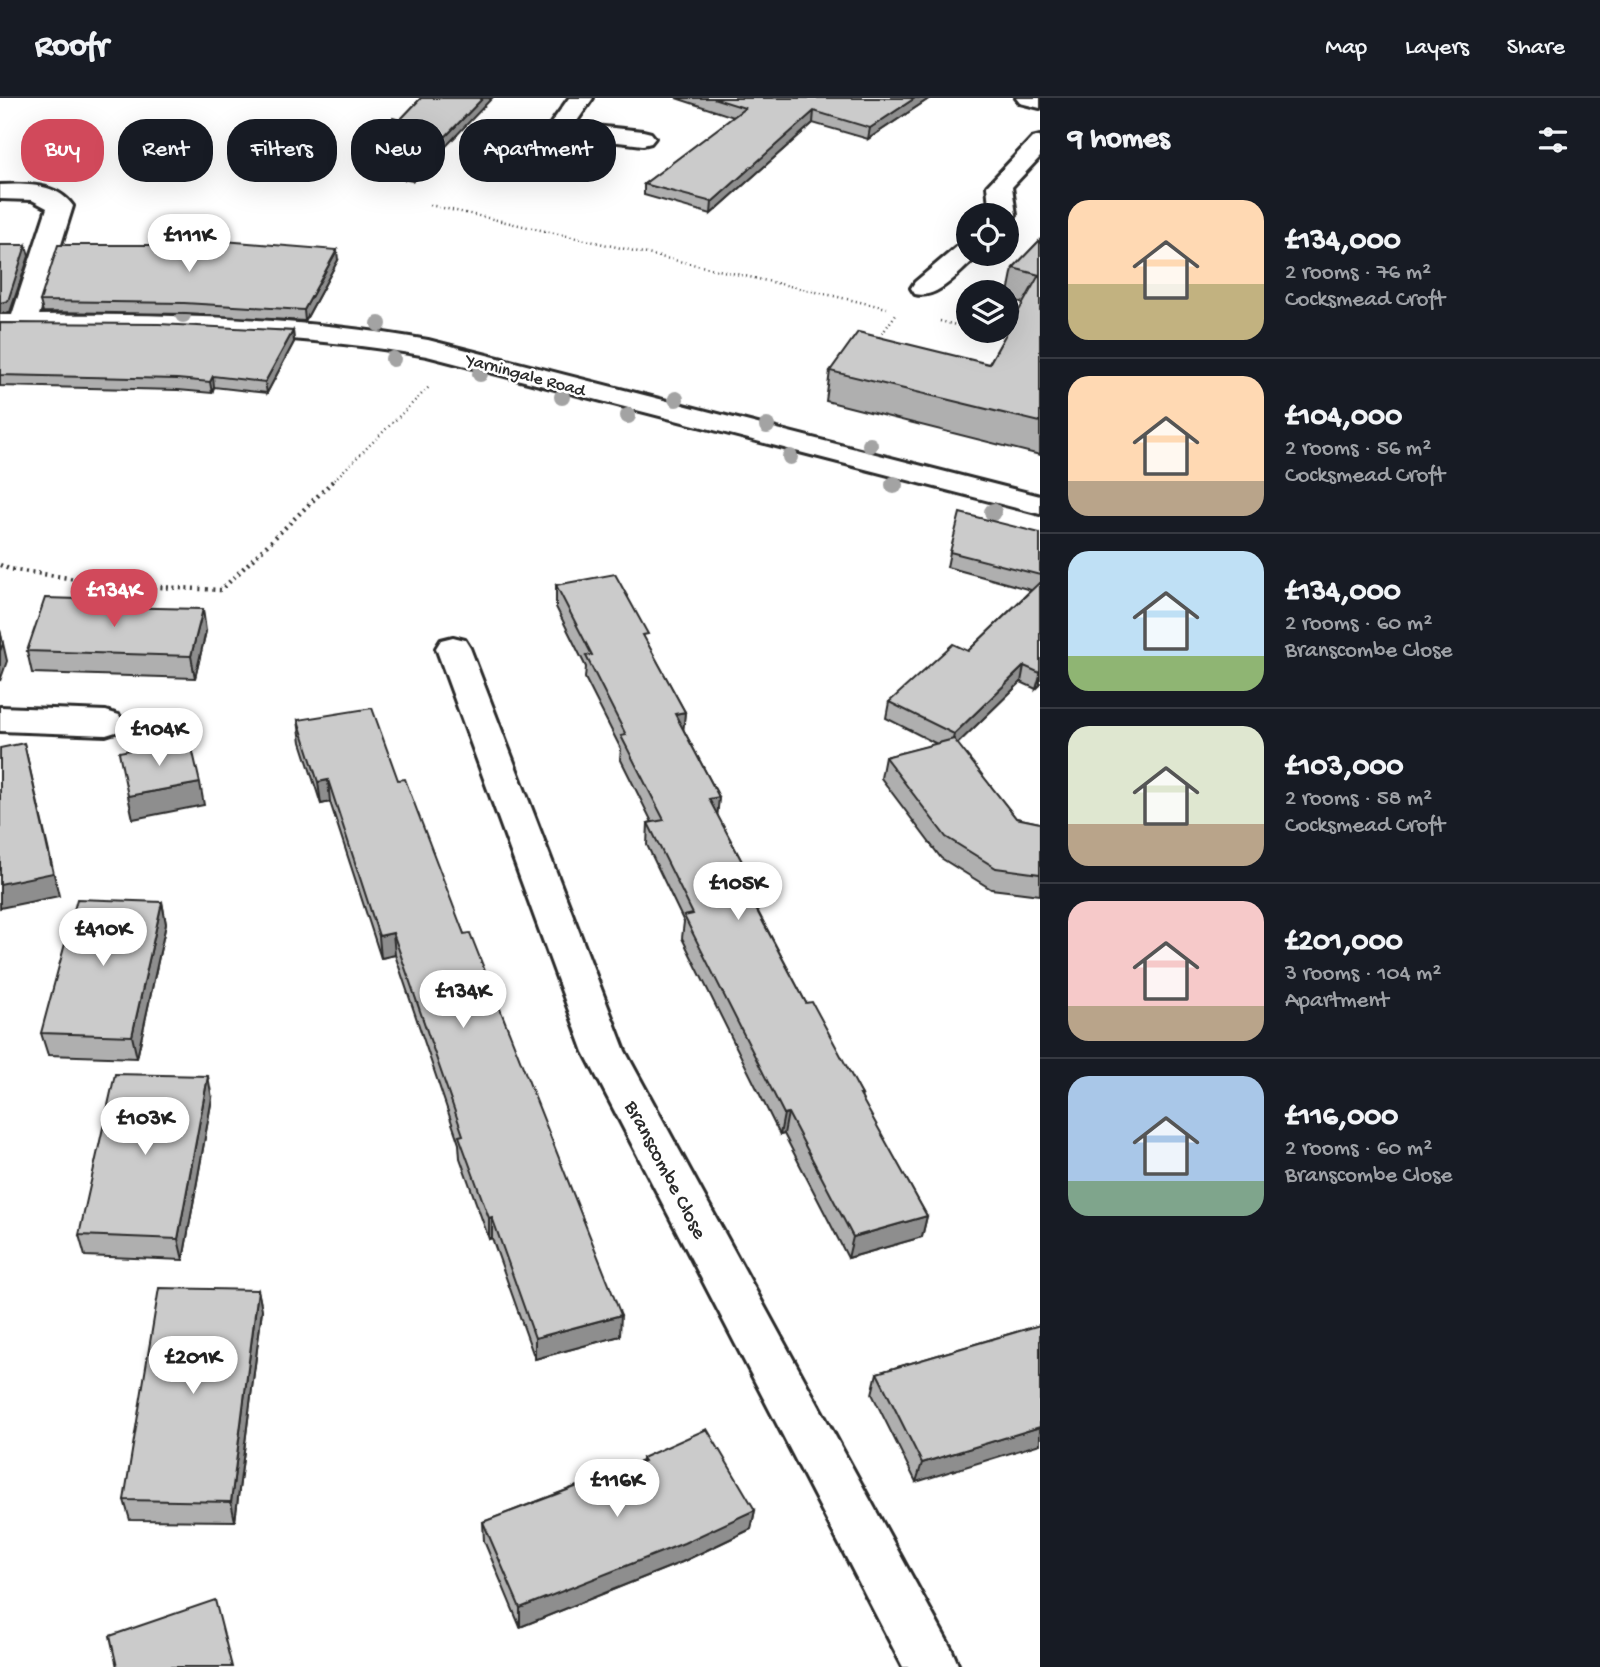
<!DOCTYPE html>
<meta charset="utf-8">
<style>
body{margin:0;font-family:"Gochi Hand",sans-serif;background:#20242c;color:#f1f3f6;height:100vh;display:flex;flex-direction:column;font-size:26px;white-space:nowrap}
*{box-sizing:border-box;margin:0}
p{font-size:23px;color:#9ea1a6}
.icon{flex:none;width:38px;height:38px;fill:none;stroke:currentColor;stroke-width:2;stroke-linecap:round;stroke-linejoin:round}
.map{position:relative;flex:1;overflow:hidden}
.panel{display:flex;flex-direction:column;background:#171b24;width:560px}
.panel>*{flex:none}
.top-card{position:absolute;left:21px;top:21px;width:665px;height:63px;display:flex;gap:14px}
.buttons{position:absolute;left:956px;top:105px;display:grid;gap:14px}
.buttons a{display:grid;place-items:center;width:63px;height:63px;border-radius:50%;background:#171b24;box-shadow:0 7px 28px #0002;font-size:35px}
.price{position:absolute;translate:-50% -60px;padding:0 16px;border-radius:24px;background:#fff;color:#222;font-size:23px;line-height:46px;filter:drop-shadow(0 2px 4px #0008)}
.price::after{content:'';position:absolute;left:50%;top:42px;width:21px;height:16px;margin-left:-10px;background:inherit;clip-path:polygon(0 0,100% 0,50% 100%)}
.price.selected{background:#d1495b;color:#fff}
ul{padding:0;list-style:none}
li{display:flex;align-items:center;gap:21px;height:175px;padding:0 28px}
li+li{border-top:2px solid #363941}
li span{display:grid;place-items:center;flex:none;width:196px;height:140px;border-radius:21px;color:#555}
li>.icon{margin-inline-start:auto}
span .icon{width:84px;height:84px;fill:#fffc;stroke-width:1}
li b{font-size:30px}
h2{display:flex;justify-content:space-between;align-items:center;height:84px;padding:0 28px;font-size:30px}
.chip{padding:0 24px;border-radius:28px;background:#171b24;box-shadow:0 7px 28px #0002;font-size:24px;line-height:63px}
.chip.selected{background:#d1495b;color:#fff}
header{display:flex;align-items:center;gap:42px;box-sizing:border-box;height:98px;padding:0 35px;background:#171b24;border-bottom:2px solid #363941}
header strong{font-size:33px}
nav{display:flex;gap:38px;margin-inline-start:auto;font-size:24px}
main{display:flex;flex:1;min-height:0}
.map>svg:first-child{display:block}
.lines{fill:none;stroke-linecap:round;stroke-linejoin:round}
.minor-casing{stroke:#2b2b2b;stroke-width:6}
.path-far1{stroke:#2b2b2b;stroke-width:2.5;stroke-dasharray:1 3.5;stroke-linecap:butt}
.path{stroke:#2b2b2b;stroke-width:4.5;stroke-dasharray:2 4.5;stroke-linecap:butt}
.minor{fill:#fff;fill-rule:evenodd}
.tree{fill:#a3a3a3}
.wall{fill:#afafaf;stroke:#2b2b2b;stroke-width:2}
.shaded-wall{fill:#8e8e8e;stroke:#2b2b2b;stroke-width:2}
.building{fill:#cbcbcb;stroke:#2b2b2b;stroke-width:2}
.labels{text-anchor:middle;stroke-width:5;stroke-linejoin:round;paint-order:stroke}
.far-street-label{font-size:18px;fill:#2b2b2b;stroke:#fff}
.street-label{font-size:21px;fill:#2b2b2b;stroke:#fff}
</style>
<header>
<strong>Roofr</strong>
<nav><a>Map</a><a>Layers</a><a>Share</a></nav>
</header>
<main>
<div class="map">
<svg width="1040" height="1569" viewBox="0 0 1040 1569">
<rect width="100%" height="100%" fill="#fff"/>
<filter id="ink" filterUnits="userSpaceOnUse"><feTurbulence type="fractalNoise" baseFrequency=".0143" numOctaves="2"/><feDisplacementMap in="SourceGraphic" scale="14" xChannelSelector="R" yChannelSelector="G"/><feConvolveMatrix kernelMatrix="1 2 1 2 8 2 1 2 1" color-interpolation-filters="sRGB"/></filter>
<g filter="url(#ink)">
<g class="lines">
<defs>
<g id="minor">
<polygon points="569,0 593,0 575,26 643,33 651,35 655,40 651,45 643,47 551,36 547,31"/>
<polygon points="1016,0 1040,0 1040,10 1020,5"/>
<polygon points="1040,38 1040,59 1012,89 1016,117 1012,122 1006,124 1006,117 990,117 987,88 1032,40"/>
<path d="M0 87C25 86 57 85 73 108L39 217C170 216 299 219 428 242L1040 398V416L427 258C285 233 143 233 0 233V217H12L47 110 32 102 0 101Z"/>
<path d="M968 145V156H979L977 159C960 173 938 202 915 196L911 190 915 184 959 147Z"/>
<polygon points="453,539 465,542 470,550 625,953 951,1550 959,1569 903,1569 584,954 436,550 441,542"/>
<polygon points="0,609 106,613 119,617 124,625 119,633 106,637 0,633"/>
</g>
</defs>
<use href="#minor" class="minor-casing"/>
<g class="path-far1">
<polyline points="430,107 887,210"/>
<polyline points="940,223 968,230"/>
<polyline points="979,233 1009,240"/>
<polyline points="877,243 896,216"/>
<polyline points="331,385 429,289"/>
</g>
<polyline class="path" points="0,467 9,471 116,487 221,492 333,383"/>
<use href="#minor" class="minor"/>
</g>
<g class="tree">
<circle cx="183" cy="217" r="8"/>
<circle cx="379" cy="226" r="8"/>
<circle cx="393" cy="261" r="8"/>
<circle cx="480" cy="276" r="8"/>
<circle cx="562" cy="299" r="8"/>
<circle cx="676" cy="301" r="8"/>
<circle cx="628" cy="318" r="8"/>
<circle cx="767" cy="328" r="8"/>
<circle cx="870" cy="347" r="8"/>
<circle cx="790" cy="359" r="8"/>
<circle cx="894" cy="387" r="9"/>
<circle cx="993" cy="414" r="9"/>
</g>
<g class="wall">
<polygon points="421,0 413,83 374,76 373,66 400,22"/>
<polygon points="676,0 930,0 868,41 813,25 711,116 644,97 644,86 734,19"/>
<polygon points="1040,142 1040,357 826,303 830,273 989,266 1024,205 1007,200 1013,170"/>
<polygon points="338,162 305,223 186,216 43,214 40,203"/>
<polygon points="0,225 293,233 294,244 267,295 214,289 212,295 178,292 0,288"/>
<polygon points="1040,435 1040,587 1036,591 1021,584 957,646 1016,720 1040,725 1040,797 991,791 941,760 881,680 885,659 937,646 886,620 889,604 968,553 1031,492 947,469 950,454"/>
<polygon points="556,487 647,545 685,614 683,631 719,699 717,717 757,792 755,808 806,905 862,997 861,1001 927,1118 922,1139 848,1160 784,1036 780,1037 682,840 684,824 647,747 648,725 652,724 620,660 621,651 585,580 586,569 556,509"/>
<polygon points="113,509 206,533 195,580 32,575 27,553"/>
<polygon points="298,622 398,682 464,836 620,1238 535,1261 492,1140 489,1141 460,1060 459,1046 395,857 381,860 330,704 321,706 301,644"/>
<polygon points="162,804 166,826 137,960 48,957 41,935"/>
<polygon points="212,1000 183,1162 85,1158 79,1137"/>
<polygon points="258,1192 262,1212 235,1423 130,1422 124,1402"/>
<polygon points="1040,1227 916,1384 872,1296 877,1275"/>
<polygon points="642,1360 755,1412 751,1431 682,1464 520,1529 484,1443 483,1424 642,1363"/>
</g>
<g class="shaded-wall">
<polygon points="483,0 492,0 413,83 412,73"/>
<polygon points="915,0 930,0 868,41 870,30"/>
<polygon points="814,13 813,25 711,116 712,104"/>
<polygon points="26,147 29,158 10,214 0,216 0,205"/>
<polygon points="337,152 338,162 305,223 304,212"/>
<polygon points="293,233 294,244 267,295 265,284"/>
<polygon points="213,278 214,289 212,295 210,284"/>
<polygon points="203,511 206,533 195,580 191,558"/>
<polygon points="0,532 7,563 0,583"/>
<polygon points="1024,568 1021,584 951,652 954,636"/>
<polygon points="1040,577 1040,587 1036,591"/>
<polygon points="685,614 683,636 675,616"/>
<polygon points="24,645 59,798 0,810 0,786"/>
<polygon points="328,682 330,704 321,706 318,684"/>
<polygon points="200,685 204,707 133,721 128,698"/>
<polygon points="719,699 717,721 709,701"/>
<polygon points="757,792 754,814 747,794"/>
<polygon points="162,804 166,826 137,960 132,938"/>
<polygon points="393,835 395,857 381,860 379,838"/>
<polygon points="208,978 212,1000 183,1162 178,1141"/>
<polygon points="788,1015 784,1036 780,1037 784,1016"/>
<polygon points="927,1118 922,1139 848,1160 853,1139"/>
<polygon points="492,1119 492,1140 489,1141 489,1120"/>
<polygon points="258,1192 262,1212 235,1423 231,1404"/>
<polygon points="621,1217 620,1238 535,1261 535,1240"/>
<polygon points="1040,1329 1040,1346 916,1384 922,1365"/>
<polygon points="755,1412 751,1431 682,1464 520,1529 520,1510"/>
</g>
<g class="building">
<polygon points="421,0 483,0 412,73 373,66 393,20 400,22"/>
<polygon points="713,0 915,0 870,30 814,13 712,104 644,86 745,10"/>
<polygon points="198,141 337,152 304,212 184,205 40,203 58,147 196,147"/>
<polygon points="1040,142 1040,324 830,273 858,234 989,266 1039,177 1013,170"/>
<polygon points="0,147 26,147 8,203 0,205"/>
<polygon points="0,225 159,226 293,233 265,284 213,278 210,284 177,281 0,277"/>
<polygon points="960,415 1040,435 1040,477 950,454"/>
<polygon points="615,476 648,536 643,537 685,614 675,616 719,699 709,701 757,792 747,794 806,905 812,904 862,997 860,997 927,1118 853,1139 788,1015 784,1016 684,818 693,816 648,725 664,722 621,638 626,637 586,558 592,557 556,487"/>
<polygon points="1040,484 1040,575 1024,568 954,636 889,604 953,546 968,553"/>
<polygon points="45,500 112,502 110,509 203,511 191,558 27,553"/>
<polygon points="0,533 3,546 0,553"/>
<polygon points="372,610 398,682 405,681 464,836 470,835 621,1217 535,1240 492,1119 489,1120 459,1038 463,1037 393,835 379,838 328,682 318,684 298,622"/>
<polygon points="190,641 200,685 128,698 119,654"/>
<polygon points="954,641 1016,720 1040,725 1040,776 996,770 946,739 885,659"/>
<polygon points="24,645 53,775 0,786 0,650"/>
<polygon points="77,801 162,804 132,938 41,935"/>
<polygon points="115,976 208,978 178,1141 79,1137"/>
<polygon points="159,1190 258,1192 231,1404 124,1402"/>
<polygon points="1040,1227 1040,1329 922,1365 877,1275"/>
<polygon points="707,1331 755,1412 684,1445 520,1510 483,1424 644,1363 642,1360"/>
<polygon points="215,1502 232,1569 117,1569 110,1538"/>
</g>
</g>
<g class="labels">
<g class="far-street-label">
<text transform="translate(526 276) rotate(15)" y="6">Yarningale Road</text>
</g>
<g class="street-label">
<text transform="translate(667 1071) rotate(62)" y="7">Branscombe Close</text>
</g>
</g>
</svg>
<div class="buttons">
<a><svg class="icon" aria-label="locate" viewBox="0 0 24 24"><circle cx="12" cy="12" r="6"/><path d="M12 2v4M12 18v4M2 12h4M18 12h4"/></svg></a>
<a><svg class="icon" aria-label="layers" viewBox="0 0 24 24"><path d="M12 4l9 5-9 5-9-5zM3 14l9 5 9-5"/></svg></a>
</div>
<b class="price" style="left:189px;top:176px">£111K</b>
<b class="price selected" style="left:114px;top:531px">£134K</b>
<b class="price" style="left:159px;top:670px">£104K</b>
<b class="price" style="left:738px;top:824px">£105K</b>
<b class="price" style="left:103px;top:870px">£410K</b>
<b class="price" style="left:463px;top:932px">£134K</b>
<b class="price" style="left:145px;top:1059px">£103K</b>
<b class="price" style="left:193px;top:1298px">£201K</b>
<b class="price" style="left:617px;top:1421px">£116K</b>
<div class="top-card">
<a class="chip selected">Buy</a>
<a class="chip">Rent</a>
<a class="chip">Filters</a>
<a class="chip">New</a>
<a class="chip">Apartment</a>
</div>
</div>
<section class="panel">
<h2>9 homes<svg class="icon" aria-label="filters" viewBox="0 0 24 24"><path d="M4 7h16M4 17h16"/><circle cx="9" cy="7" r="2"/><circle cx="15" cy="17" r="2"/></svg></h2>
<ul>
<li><span style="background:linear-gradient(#ffd9b3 60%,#c2b280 0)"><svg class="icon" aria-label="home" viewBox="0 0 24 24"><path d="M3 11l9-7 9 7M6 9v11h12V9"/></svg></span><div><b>£134,000</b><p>2 rooms · 76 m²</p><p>Cocksmead Croft</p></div></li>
<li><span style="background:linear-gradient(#ffd9b3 75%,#b9a48a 0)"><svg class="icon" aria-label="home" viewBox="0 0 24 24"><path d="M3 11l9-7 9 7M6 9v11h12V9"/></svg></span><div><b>£104,000</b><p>2 rooms · 56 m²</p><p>Cocksmead Croft</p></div></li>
<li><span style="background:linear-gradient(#bfe0f5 75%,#8fb573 0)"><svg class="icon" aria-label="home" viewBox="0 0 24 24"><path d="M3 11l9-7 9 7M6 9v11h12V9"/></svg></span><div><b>£134,000</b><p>2 rooms · 60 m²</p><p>Branscombe Close</p></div></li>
<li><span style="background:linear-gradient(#dfe7d0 70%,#b9a48a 0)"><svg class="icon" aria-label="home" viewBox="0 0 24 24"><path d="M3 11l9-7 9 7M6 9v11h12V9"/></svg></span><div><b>£103,000</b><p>2 rooms · 58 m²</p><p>Cocksmead Croft</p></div></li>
<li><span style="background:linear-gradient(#f6c9c9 75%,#b9a48a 0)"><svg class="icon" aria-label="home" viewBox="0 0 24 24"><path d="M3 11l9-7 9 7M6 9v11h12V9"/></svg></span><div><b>£201,000</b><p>3 rooms · 104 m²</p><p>Apartment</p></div></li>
<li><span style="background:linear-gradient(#a9c7e8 75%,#7fa58c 0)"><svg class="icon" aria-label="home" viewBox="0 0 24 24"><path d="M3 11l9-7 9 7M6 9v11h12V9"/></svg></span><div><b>£116,000</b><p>2 rooms · 60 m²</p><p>Branscombe Close</p></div></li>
</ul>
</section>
</main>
